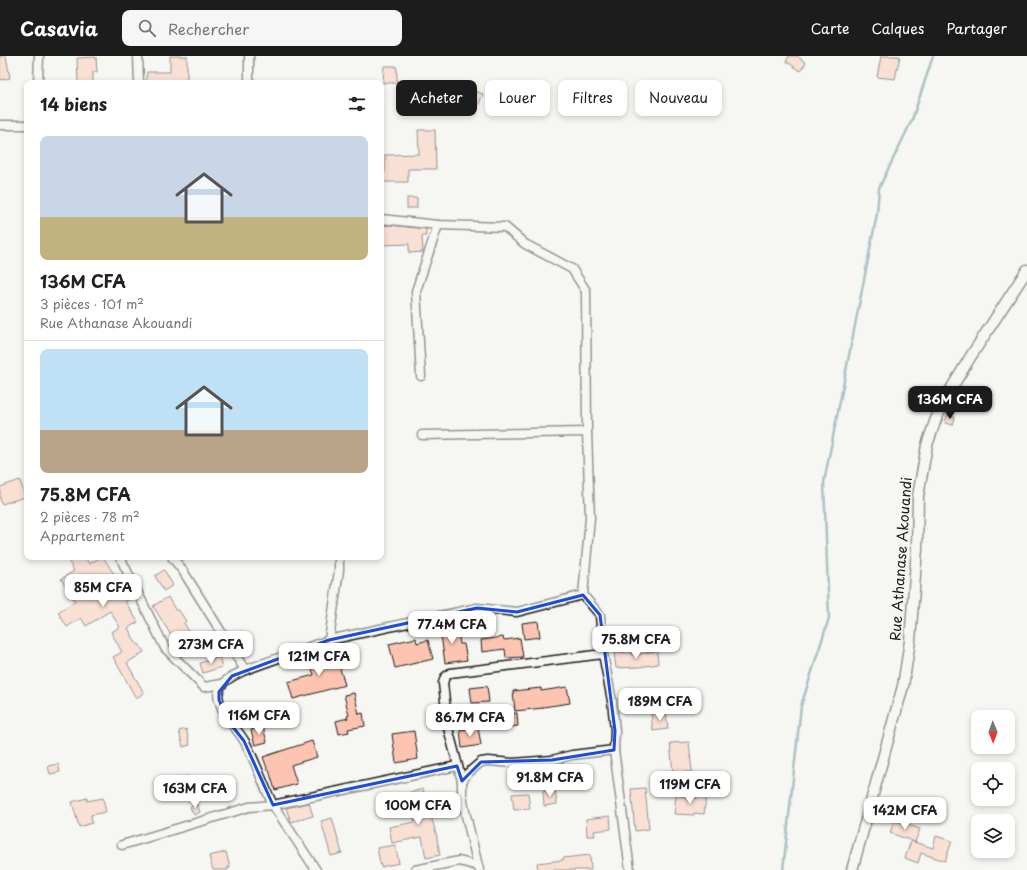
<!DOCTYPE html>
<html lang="fr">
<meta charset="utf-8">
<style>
body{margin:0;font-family:"Playpen Sans",sans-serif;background:#f6f6f6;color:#222;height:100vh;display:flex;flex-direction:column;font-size:15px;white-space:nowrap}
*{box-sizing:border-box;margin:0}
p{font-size:13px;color:#767676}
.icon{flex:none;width:22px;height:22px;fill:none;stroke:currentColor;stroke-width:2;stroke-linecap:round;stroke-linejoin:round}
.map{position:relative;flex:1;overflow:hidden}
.panel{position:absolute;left:24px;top:24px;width:360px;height:480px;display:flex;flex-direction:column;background:#fff;border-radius:8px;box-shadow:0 2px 6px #0003}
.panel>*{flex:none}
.hud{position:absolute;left:396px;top:24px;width:380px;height:36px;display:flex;gap:8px}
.needle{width:26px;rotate:179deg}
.buttons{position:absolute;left:971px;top:654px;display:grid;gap:8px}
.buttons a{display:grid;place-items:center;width:44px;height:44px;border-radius:8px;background:#fff;box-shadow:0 2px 6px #0003;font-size:20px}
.price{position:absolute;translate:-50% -34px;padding:0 9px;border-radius:8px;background:#fff;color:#222;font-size:13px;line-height:26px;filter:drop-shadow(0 1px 2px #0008)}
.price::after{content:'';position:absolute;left:50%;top:24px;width:12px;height:9px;margin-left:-6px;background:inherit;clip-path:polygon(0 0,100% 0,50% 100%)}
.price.on{background:#1c1c1c;color:#fff}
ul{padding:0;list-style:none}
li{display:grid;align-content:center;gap:8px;height:212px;padding:0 16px}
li+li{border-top:1px solid #e0e0e0}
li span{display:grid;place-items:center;height:124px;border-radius:8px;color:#555}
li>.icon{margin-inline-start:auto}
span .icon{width:72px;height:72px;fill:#fffc;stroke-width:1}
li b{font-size:17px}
h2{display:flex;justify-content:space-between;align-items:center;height:48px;padding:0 16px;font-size:17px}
.tag{padding:0 14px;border-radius:8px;background:#fff;box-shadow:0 2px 6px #0003;font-size:14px;line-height:36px}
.tag.on{background:#1c1c1c;color:#fff}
header{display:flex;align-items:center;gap:24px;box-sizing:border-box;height:56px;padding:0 20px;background:#1c1c1c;color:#fff}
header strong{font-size:19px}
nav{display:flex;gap:22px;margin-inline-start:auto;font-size:14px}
.search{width:280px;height:36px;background:#f6f6f6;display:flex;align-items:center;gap:10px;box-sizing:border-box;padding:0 14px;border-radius:8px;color:#767676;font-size:15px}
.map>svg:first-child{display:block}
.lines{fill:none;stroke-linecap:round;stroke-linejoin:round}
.stream{stroke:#54838c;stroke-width:2.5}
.building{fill:#fdc5b1;stroke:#1c1c1c}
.minor-casing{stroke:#1c1c1c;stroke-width:11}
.tertiary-casing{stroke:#1c1c1c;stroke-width:13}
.minor{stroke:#f6f6f2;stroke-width:8}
.tertiary{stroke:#f6f6f2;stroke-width:10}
.marked{fill:none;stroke:#1d4ed8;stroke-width:3;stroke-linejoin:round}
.labels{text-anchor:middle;stroke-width:3;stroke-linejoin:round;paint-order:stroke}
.street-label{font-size:14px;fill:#1c1c1c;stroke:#f6f6f2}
</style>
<header>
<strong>Casavia</strong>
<div class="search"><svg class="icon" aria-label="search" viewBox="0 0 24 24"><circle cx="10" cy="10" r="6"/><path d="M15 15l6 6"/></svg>Rechercher</div>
<nav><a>Carte</a><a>Calques</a><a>Partager</a></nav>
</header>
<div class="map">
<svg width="1027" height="814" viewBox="0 0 1027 814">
<rect width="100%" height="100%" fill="#f6f6f2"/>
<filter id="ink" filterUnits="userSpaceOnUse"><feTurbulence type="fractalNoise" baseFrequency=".025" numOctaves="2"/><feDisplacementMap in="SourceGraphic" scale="8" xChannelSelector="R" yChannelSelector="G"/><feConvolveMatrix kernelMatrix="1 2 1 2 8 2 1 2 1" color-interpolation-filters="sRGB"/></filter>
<g filter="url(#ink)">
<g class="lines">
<polyline class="stream" points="783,814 801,650 829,562 824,426 877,158 879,132 912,64 933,0"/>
</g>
<g class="building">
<polygon points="0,0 6,0 10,22 0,24"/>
<polygon points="170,0 187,0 187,27 146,27 147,16 170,16"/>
<polygon points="789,0 797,0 806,7 800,15 786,5"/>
<polygon points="881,0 900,0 895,23 877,21"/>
<polygon points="96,1 97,16 93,16 93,27 78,27 77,2"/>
<polygon points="384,10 396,10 396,12 397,12 397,27 383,27"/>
<polygon points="472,34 483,38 477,53 467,49"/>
<polygon points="418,74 435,74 436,113 408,113 408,126 383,126 383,116 385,116 385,99 419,98"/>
<rect x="407" y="142" width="10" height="10"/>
<polygon points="390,169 426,173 426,180 422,180 423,196 409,197 409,188 381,189 381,170"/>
<polygon points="947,359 955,361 953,369 945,367"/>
<polygon points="20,424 25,441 2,448 0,443 0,431"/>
<polygon points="66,501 85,501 89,508 101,501 103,501 130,543 125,545 138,566 128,572 137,589 139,588 144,596 127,607 144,637 136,642 113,601 122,596 111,576 120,571 110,555 86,570 81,562 67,571 58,556 75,545 61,523 74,515"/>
<polygon points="164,514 173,529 164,535 155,520"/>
<polygon points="168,541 176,555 178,553 186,565 184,567 197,588 182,597 153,550"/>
<polygon points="538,565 540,581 524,583 522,567"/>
<polygon points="457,569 460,588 464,588 467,604 445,607 440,572"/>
<polygon points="503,581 504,584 520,582 523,601 506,602 505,593 482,596 481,584"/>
<polygon points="416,582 417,587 428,584 433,603 395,612 389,588"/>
<polygon points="657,595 658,608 639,611 616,612 614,597 631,596 632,599"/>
<polygon points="335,596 345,629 293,643 288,626 314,619 309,604"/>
<polygon points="219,601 222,611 203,617 200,607"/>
<polygon points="487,630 489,646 472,647 470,632"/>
<polygon points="567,631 570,647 543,651 543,652 515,655 513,635 541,632 541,635"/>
<polygon points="354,637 359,658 363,657 365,670 348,673 349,676 339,678 336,665 348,662 347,660 349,659 344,639"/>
<polygon points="666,656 668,673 653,675 651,658"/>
<polygon points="517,657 518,670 493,673 491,660"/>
<polygon points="263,671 267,686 255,689 251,674"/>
<polygon points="478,671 481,689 462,692 460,674"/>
<polygon points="186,673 190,689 183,691 179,675"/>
<polygon points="414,675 418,703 396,707 392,678"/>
<polygon points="312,685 317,701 291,709 297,728 275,734 269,714 268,715 263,701"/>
<polygon points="689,686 692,716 673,717 670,687"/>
<polygon points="58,708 60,716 50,718 48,710"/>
<polygon points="188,720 191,736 178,738 176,722"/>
<polygon points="645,732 649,773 635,775 631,733"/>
<polygon points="423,733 436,777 440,799 426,802 422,781 392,787 389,771 415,766 408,737"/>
<polygon points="555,734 557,748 544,750 543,735"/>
<polygon points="528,737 530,753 514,754 512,738"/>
<polygon points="676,739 697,742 697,739 706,740 704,758 694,757 694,759 674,758"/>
<polygon points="87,742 87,745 103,742 106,756 91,759 92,767 79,771 72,746"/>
<polygon points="309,747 313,760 291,766 286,752"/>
<polygon points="197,748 200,756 194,759 190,751"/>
<polygon points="610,760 611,773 594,775 595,780 587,780 586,763"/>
<polygon points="332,762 342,797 331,800 321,765"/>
<polygon points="894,764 920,773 915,786 890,777"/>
<polygon points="936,780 952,785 945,805 921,797 918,807 905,802 911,785 933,792"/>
<polygon points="395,789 399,807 381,811 377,792"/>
<polygon points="226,796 230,812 227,812 228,814 213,814 209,800"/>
<polygon points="590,799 591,814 538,814 537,807 563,804 563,802"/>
</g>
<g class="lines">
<defs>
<g id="minor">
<polyline points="138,0 139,27"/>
<polyline points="249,0 249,27"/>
<polyline points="38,27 39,0"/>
<polyline points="0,69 27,69"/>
<polyline points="381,163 438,169 505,171 525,188 572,213 586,235 587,376"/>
<polyline points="421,320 416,235 438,169"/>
<polyline points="422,379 587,376 590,462 583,539 600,559 603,598 612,645 615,675 614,694 630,814"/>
<polyline points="120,501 165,592 204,631 222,628"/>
<polyline points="172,501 183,515 245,614"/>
<polyline points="329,584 339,514 339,501"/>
<polyline points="462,725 468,717 481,706 488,705 513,707 552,704 572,699 614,694"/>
<path d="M122 789 249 751 273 749C263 728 256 706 245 686 237 672 223 661 219 644 218 642 218 637 219 635 222 624 235 619 245 614L329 584 477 552 517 556 583 539"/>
<polyline points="478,810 464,751 462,738 462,725 448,672 443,627 445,621 450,617 603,598"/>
<polyline points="316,814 273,749 457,710"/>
<polyline points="415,814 459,805 478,810 479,813"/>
</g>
<polyline id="tertiary" points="852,814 903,630 910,585 917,493 918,440 927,389 936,363 951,333 971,300 1027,214"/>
</defs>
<use href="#minor" class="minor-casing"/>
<use href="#tertiary" class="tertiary-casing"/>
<use href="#minor" class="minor"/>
<use href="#tertiary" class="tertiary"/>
</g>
</g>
<path d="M0 0H1027V814H0ZM583 539 600 559 615 675 614 694 552 704 481 706 462 725 457 710 273 749 244 685 229 666 219 644V636L232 620 329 584 477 552 517 556Z" fill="#f6f6f2" fill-opacity=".55" fill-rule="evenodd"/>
<path class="marked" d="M583 539 600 559 615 675 614 694 552 704 481 706 462 725 457 710 273 749 244 685 229 666 219 644V636L232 620 329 584 477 552 517 556Z"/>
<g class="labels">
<g class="street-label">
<text transform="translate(901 503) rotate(-86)" y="5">Rue Athanase Akouandi</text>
</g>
</g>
</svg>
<div class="buttons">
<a><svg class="needle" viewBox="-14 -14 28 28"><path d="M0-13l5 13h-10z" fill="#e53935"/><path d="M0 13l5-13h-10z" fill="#767676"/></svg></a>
<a><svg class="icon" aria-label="locate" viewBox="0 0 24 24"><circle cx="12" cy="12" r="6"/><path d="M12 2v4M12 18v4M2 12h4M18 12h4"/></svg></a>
<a><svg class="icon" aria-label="layers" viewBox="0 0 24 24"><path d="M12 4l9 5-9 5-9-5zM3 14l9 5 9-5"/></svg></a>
</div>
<b class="price on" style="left:950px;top:364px">136M CFA</b>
<b class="price" style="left:103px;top:552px">85M CFA</b>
<b class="price" style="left:452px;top:589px">77.4M CFA</b>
<b class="price" style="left:636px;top:604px">75.8M CFA</b>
<b class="price" style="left:211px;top:609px">273M CFA</b>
<b class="price" style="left:319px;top:621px">121M CFA</b>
<b class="price" style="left:660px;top:666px">189M CFA</b>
<b class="price" style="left:259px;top:680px">116M CFA</b>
<b class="price" style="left:470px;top:682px">86.7M CFA</b>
<b class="price" style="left:550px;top:742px">91.8M CFA</b>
<b class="price" style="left:690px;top:749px">119M CFA</b>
<b class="price" style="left:195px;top:753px">163M CFA</b>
<b class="price" style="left:418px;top:770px">100M CFA</b>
<b class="price" style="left:905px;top:775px">142M CFA</b>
<div class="hud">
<a class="tag on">Acheter</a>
<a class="tag">Louer</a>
<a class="tag">Filtres</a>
<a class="tag">Nouveau</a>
</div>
<section class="panel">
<h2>14 biens<svg class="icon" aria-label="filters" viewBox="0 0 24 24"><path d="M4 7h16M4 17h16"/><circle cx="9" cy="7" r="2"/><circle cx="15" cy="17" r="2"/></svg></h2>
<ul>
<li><span style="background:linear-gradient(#c9d6e8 65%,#c2b280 0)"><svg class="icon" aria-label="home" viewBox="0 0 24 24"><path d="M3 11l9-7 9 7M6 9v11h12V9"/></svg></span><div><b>136M CFA</b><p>3 pièces · 101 m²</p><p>Rue Athanase Akouandi</p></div></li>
<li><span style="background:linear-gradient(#bfe0f5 65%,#b9a48a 0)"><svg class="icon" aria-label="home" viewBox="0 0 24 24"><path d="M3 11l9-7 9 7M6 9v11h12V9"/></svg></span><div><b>75.8M CFA</b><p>2 pièces · 78 m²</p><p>Appartement</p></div></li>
</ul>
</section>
</div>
